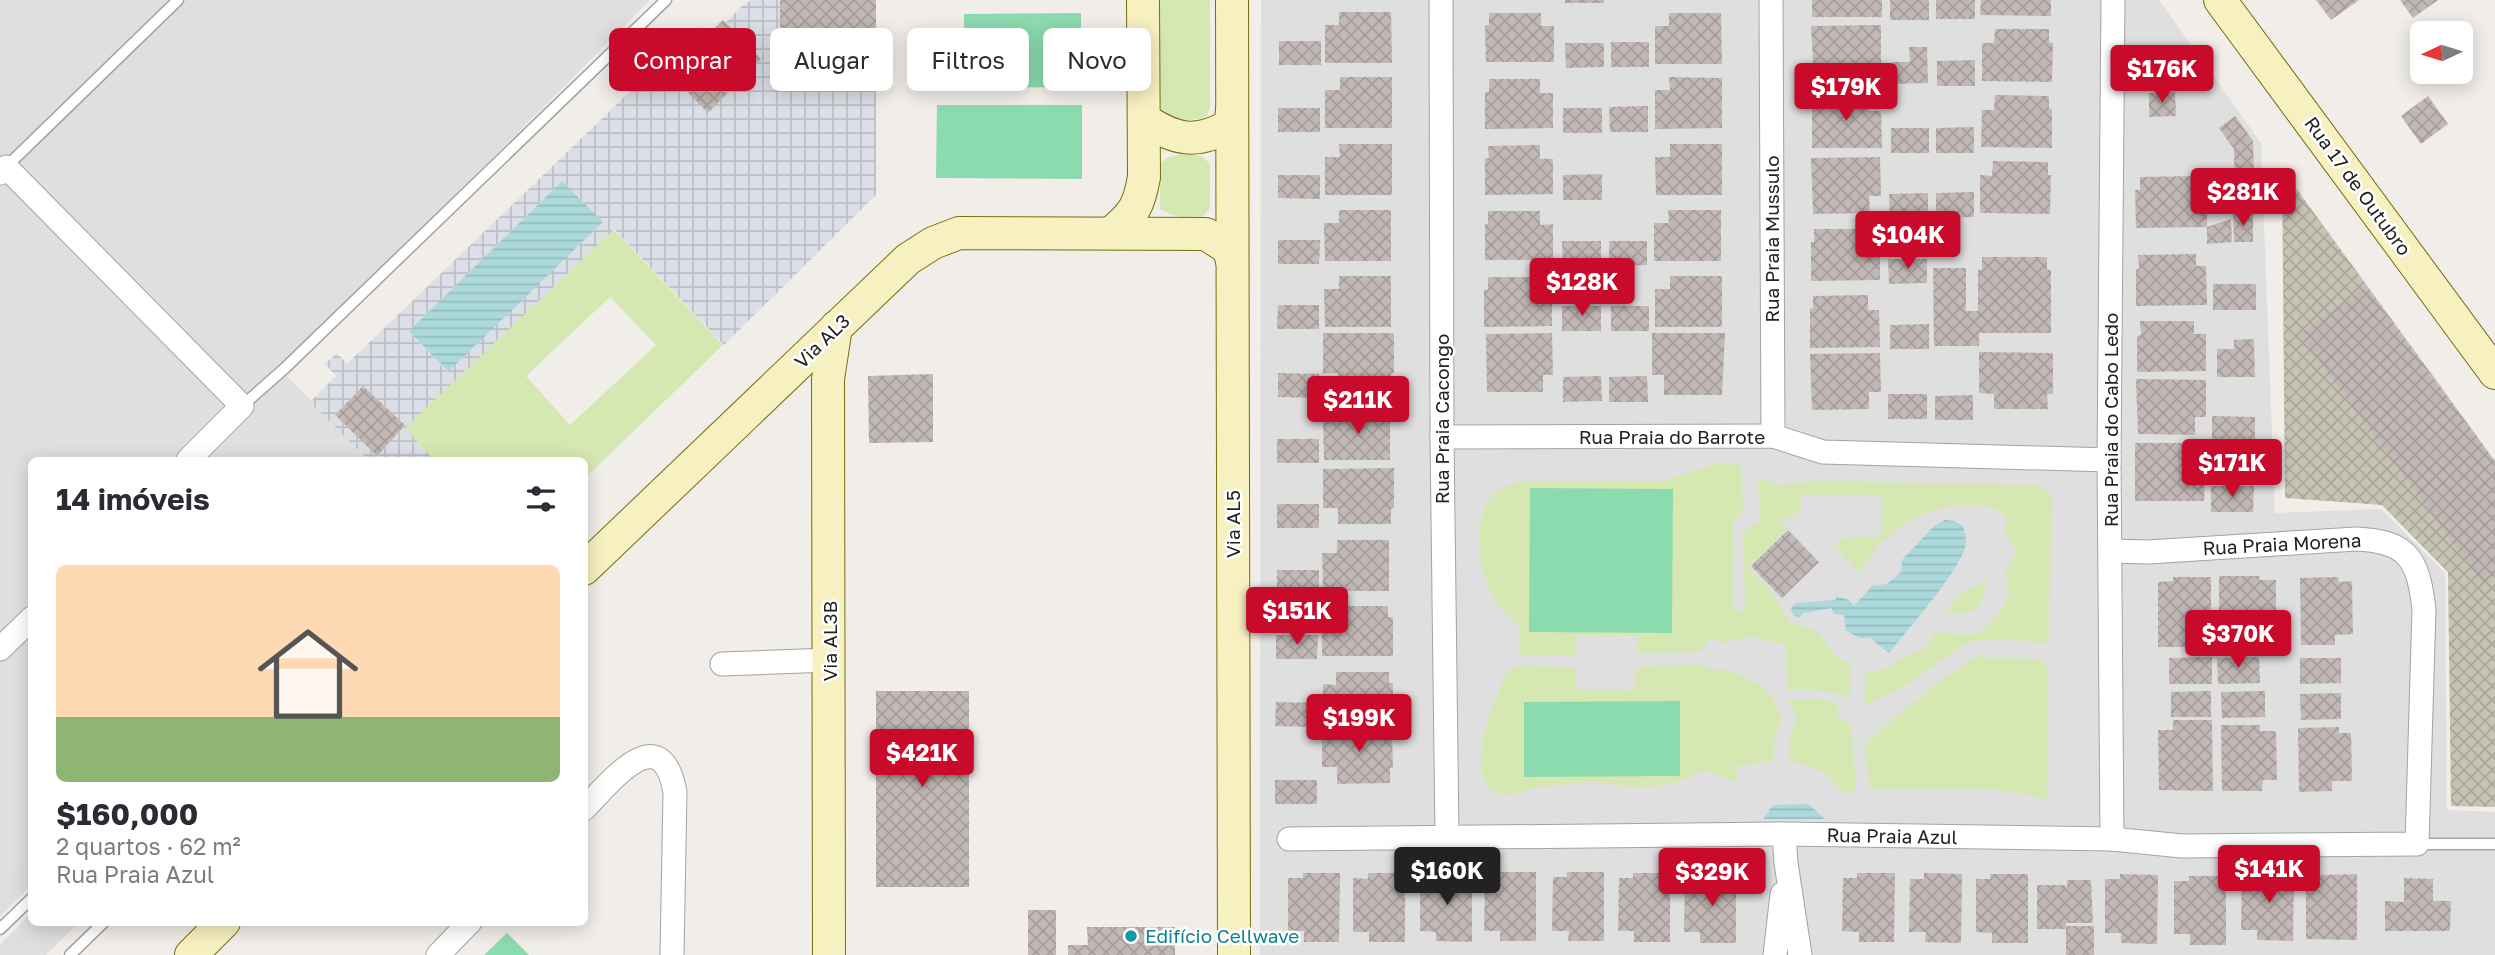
<!DOCTYPE html>
<html lang="pt">
<meta charset="utf-8">
<style>
body{margin:0;font-family:"Golos Text",sans-serif;background:#f7f7f7;color:#2b2b33;height:100vh;display:flex;flex-direction:column;font-size:26px;white-space:nowrap}
*{box-sizing:border-box;margin:0}
p{font-size:23px;color:#7c7c81}
.icon{flex:none;width:38px;height:38px;fill:none;stroke:currentColor;stroke-width:2;stroke-linecap:round;stroke-linejoin:round}
.map{position:relative;flex:1;overflow:hidden}
.panel{position:absolute;left:28px;top:457px;width:560px;height:469px;display:flex;flex-direction:column;background:#fff;border-radius:10px;box-shadow:0 4px 18px #0003}
.panel>*{flex:none}
.banner{position:absolute;left:609px;top:28px;width:665px;height:63px;display:flex;gap:14px}
.needle{width:46px;rotate:266deg}
.buttons{position:absolute;left:2410px;top:21px;display:grid;gap:14px}
.buttons a{display:grid;place-items:center;width:63px;height:63px;border-radius:10px;background:#fff;box-shadow:0 4px 18px #0003;font-size:35px}
.price{position:absolute;translate:-50% -60px;padding:0 16px;border-radius:7px;background:#c90a2b;color:#fff;font-size:23px;line-height:46px;filter:drop-shadow(0 2px 4px #0008)}
.price::after{content:'';position:absolute;left:50%;top:42px;width:21px;height:16px;margin-left:-10px;background:inherit;clip-path:polygon(0 0,100% 0,50% 100%)}
.price.on{background:#222;color:#fff}
ul{padding:0;list-style:none}
li{display:grid;align-content:center;gap:14px;height:371px;padding:0 28px}
li+li{border-top:2px solid #e1e1e2}
li span{display:grid;place-items:center;height:217px;border-radius:10px;color:#555}
li>.icon{margin-inline-start:auto}
span .icon{width:126px;height:126px;fill:#fffc;stroke-width:1}
li b{font-size:30px}
h2{display:flex;justify-content:space-between;align-items:center;height:84px;padding:0 28px;font-size:30px}
.chip{padding:0 24px;border-radius:10px;background:#fff;box-shadow:0 4px 18px #0003;font-size:24px;line-height:63px}
.chip.on{background:#c90a2b;color:#fff}
.map>svg:first-child{display:block}
.residential{fill:#e0dfdf}
.construction{fill:url(#construction-cross-hatch)}
.grass{fill:#d6e8b2;fill-rule:evenodd}
.pitch{fill:#8cdbaf}
.parking{fill:#dedede}
.plaza{fill:url(#plaza-grid);fill-rule:evenodd}
.water{fill:url(#water-rules)}
.building{fill:url(#building-cross-hatch)}
.lines{fill:none;stroke-linecap:round;stroke-linejoin:round}
.lane-casing{stroke:#a3a3a3;stroke-width:13}
.street-casing{stroke:#a3a3a3;stroke-width:25}
.secondary-casing{stroke:#766f0b;stroke-width:34}
.lane{stroke:#fff;stroke-width:10}
.street{stroke:#fff;stroke-width:23}
.secondary{stroke:#f7f0c1;stroke-width:32}
.culture-dot{fill:#0f9aa8;stroke:#fff;stroke-width:2.5}
.labels{text-anchor:middle;stroke-width:5;stroke-linejoin:round;paint-order:stroke}
.street-label{font-size:19px;fill:#222;stroke:#fff}
.culture-label{font-size:19px;fill:#0d838f;stroke:#fff;text-anchor:start}
</style>
<div class="map">
<svg width="2495" height="955" viewBox="0 0 2495 955">
<defs>
<pattern id="construction-cross-hatch" width="8" height="8" patternUnits="userSpaceOnUse" patternTransform="scale(1.75)"><rect width="8" height="8" fill="#c6c3b4"/><path d="M0 0l8 8M0 8l8-8" fill="none" stroke="#aaa79a"/></pattern>
<pattern id="plaza-grid" width="8" height="8" patternUnits="userSpaceOnUse" patternTransform="scale(1.75)"><rect width="8" height="8" fill="#dddfe7"/><path d="M0 4h8M4 0v8" fill="none" stroke="#bdbfc6"/></pattern>
<pattern id="water-rules" width="6" height="5" patternUnits="userSpaceOnUse" patternTransform="scale(1.75)"><rect width="6" height="5" fill="#acdadc"/><path d="M0 2.5h6" fill="none" stroke="#94bbbc"/></pattern>
<pattern id="building-cross-hatch" width="8" height="8" patternUnits="userSpaceOnUse" patternTransform="scale(1.75)"><rect width="8" height="8" fill="#c2b8b5"/><path d="M0 0l8 8M0 8l8-8" fill="none" stroke="#a69e9b"/></pattern>
</defs>
<rect width="100%" height="100%" fill="#f1ede9"/>
<g class="residential">
<polygon points="0,0 650,0 281,370 370,460 32,460 31,878 0,908"/>
<polygon points="1261,0 2159,0 2261,143 2275,513 2381,509 2445,573 2447,810 2495,812 2495,955 1260,955"/>
</g>
<polygon class="construction" points="2282,169 2495,461 2495,807 2451,806 2448,572 2382,505 2285,498"/>
<g class="grass">
<path d="M1160 0H1210V109L1206 117C1192 121 1177 121 1164 115L1160 107Z"/>
<path d="M1184 154 1202 156 1210 164V208L1202 217C1185 219 1175 217 1160 209V163L1169 157Z"/>
<path d="M612 228 723 345 585 478 584 460H433L403 429ZM610 297 656 345 570 425 526 376Z"/>
<path d="M1720 463 1741 465 1743 512 1734 522 1732 608 1746 612 1742 533 1760 520 1758 476 1779 485 1816 481 2040 485 2052 495 2049 640 2045 644C2017 641 1993 635 1966 643L1896 692 1864 705 1866 672C1892 672 1894 661 1916 651L1920 653 1937 631 1949 634H1978C2000 614 2015 602 2005 570L2013 561 2016 550 2004 532 2007 518C1995 506 1985 505 1969 505 1932 505 1904 521 1878 546 1871 552 1866 564 1860 573L1833 544C1843 535 1867 538 1882 535L1881 495H1802C1802 508 1798 521 1781 518L1786 530 1748 567 1774 596 1789 622 1817 631 1835 655 1851 665 1850 697 1813 689 1788 690 1786 645 1748 636 1722 643 1711 638 1701 652 1637 653V635H1577L1575 655H1519V626C1513 619 1505 613 1500 607 1479 580 1467 516 1497 492 1505 486 1513 483 1522 481H1665L1686 473Z"/>
<path d="M1985 581C1986 605 1970 621 1946 610 1956 595 1970 589 1985 581Z"/>
<path d="M1979 655 1986 658 2043 659 2048 672 2047 799 1998 790H1870L1864 745C1901 712 1937 681 1979 655Z"/>
<path d="M1699 664 1709 669 1732 670 1742 678 1758 683 1772 696 1781 718 1773 746 1774 760 1735 767 1738 782 1704 770C1675 785 1654 790 1621 786 1610 784 1600 781 1589 782 1570 783 1549 786 1531 789 1524 791 1516 795 1510 795 1453 795 1495 695 1508 671L1519 665 1575 668V689L1634 690 1636 667Z"/>
<path d="M1787 700H1825L1840 707 1837 711 1840 719 1851 726 1856 793 1842 792C1826 771 1815 765 1790 761V739L1797 717Z"/>
</g>
<g class="pitch">
<polygon points="1081,13 1081,87 965,88 964,14"/>
<polygon points="937,105 1082,105 1082,179 936,178"/>
<polygon points="1530,488 1673,489 1672,633 1529,632"/>
<polygon points="1680,701 1680,776 1524,777 1524,702"/>
<polygon points="507,933 529,955 484,955"/>
</g>
<g class="parking">
<polygon points="1675,449 1658,472 1559,471 1543,450"/>
<polygon points="1452,564 1468,583 1468,686 1453,705"/>
<polygon points="2389,605 2410,615 2411,747 2390,736"/>
<polygon points="2060,606 2084,606 2084,749 2059,749"/>
<polygon points="2106,612 2129,612 2129,688 2123,710 2123,762"/>
<polygon points="1529,802 1652,802 1670,819 1508,818"/>
<polygon points="1888,806 2012,806 2030,823 1868,822"/>
<polygon points="2385,850 2433,851 2433,872 2384,871"/>
<polygon points="31,856 31,885 0,916 0,887"/>
<polygon points="31,913 32,922 79,922 46,955 0,955 0,945"/>
</g>
<path class="plaza" d="M751 0H780V46H876V195L724 345 614 229 405 428 434 460H368L310 402 336 376 325 364 337 353 347 364 698 26 707 36 669 73 708 112 761 59 725 23 743 5ZM561 182 602 223 447 372 409 331Z"/>
<g class="water">
<polygon points="562,181 603,222 448,372 409,331"/>
<path d="M1945 520 1954 521 1963 526C1965 533 1967 540 1965 548 1956 575 1909 628 1889 653L1870 638H1860L1846 631 1844 615 1834 614 1831 608 1804 613 1799 617 1793 615 1791 608 1796 603 1835 600 1837 596 1849 600 1854 606 1872 586 1887 584 1901 572 1902 560 1934 526Z"/>
<polygon points="1808,804 1825,819 1763,819 1773,805"/>
</g>
<g class="building">
<rect x="780" y="0" width="96" height="46"/>
<rect x="1565" y="0" width="39" height="3"/>
<rect x="1812" y="0" width="70" height="17"/>
<rect x="1890" y="0" width="39" height="20"/>
<rect x="1936" y="0" width="39" height="19"/>
<polygon points="1981,0 2051,0 2051,16 1980,15"/>
<polygon points="2316,0 2359,0 2331,20"/>
<polygon points="2400,0 2438,0 2413,18"/>
<polygon points="1339,12 1391,12 1392,63 1325,63 1325,25 1339,25"/>
<polygon points="1489,13 1541,13 1541,26 1554,26 1554,62 1486,62 1485,26 1489,25"/>
<polygon points="1669,13 1721,13 1722,64 1655,64 1655,26 1669,26"/>
<polygon points="723,20 761,59 708,113 669,73"/>
<polygon points="1881,25 1881,64 1870,64 1870,81 1814,82 1811,26"/>
<polygon points="1995,29 2049,29 2049,42 2053,43 2052,82 1982,81 1982,43 1994,43"/>
<rect x="1279" y="41" width="42" height="24"/>
<rect x="1611" y="42" width="38" height="25"/>
<polygon points="1565,43 1604,43 1604,67 1566,68"/>
<polygon points="1909,47 1927,47 1928,83 1893,84 1892,62 1910,62"/>
<polygon points="1975,60 1975,86 1937,86 1937,61"/>
<polygon points="1340,77 1392,77 1392,128 1325,128 1325,90 1340,90"/>
<polygon points="1669,77 1722,78 1722,128 1655,129 1655,90 1670,90"/>
<polygon points="1489,79 1540,79 1540,93 1553,93 1553,128 1485,129 1485,92 1489,92"/>
<polygon points="2175,92 2176,116 2149,117 2149,93"/>
<polygon points="1995,95 2049,96 2049,109 2052,109 2052,148 1981,147 1982,110 1994,110"/>
<polygon points="1870,96 1870,111 1881,111 1882,148 1812,148 1812,109 1815,109 1815,97"/>
<polygon points="2428,96 2448,124 2421,144 2401,116"/>
<polygon points="1648,106 1648,132 1610,132 1609,107"/>
<rect x="1278" y="108" width="42" height="24"/>
<rect x="1563" y="108" width="39" height="25"/>
<polygon points="2235,116 2253,141 2255,204 2235,204 2234,149 2219,128"/>
<polygon points="1974,127 1974,153 1936,153 1936,128"/>
<rect x="1891" y="128" width="38" height="25"/>
<polygon points="1339,144 1392,144 1392,195 1325,195 1325,157 1340,157"/>
<polygon points="1670,144 1722,144 1722,195 1656,195 1655,157 1670,157"/>
<polygon points="1540,145 1540,159 1553,159 1553,194 1485,195 1485,158 1489,158 1488,146"/>
<polygon points="1880,157 1881,196 1869,196 1870,213 1813,214 1811,158"/>
<polygon points="1993,161 2048,162 2048,175 2051,175 2050,214 1980,213 1980,175 1992,176"/>
<polygon points="1602,174 1602,200 1563,200 1563,175"/>
<polygon points="1278,175 1320,175 1320,199 1278,198"/>
<polygon points="2195,176 2195,188 2207,188 2207,227 2136,228 2135,190 2140,190 2140,177"/>
<polygon points="1974,192 1974,217 1936,218 1936,193"/>
<polygon points="1928,193 1928,218 1890,218 1889,194"/>
<polygon points="1339,210 1391,210 1391,261 1325,261 1324,223 1339,223"/>
<polygon points="1668,210 1721,210 1721,261 1654,261 1654,223 1669,223"/>
<polygon points="1488,211 1540,211 1540,225 1553,224 1553,260 1485,260 1485,224 1488,224"/>
<polygon points="2233,214 2253,214 2253,242 2234,242"/>
<polygon points="2231,219 2232,242 2207,244 2207,227"/>
<polygon points="1814,229 1869,229 1869,243 1880,243 1880,280 1811,281 1811,242 1814,242"/>
<polygon points="1278,240 1320,240 1319,264 1278,264"/>
<polygon points="1562,241 1601,241 1601,266 1563,266"/>
<polygon points="1609,241 1647,241 1647,265 1609,266"/>
<polygon points="2196,254 2196,266 2206,266 2207,305 2136,306 2136,269 2139,269 2138,255"/>
<polygon points="1982,257 2047,257 2047,270 2051,270 2051,333 1979,333 1979,346 1934,346 1933,268 1966,268 1966,311 1978,311 1978,270 1982,269"/>
<polygon points="1888,259 1927,259 1927,283 1889,284"/>
<polygon points="1339,276 1391,276 1391,327 1325,327 1324,289 1339,289"/>
<polygon points="1670,276 1722,276 1722,327 1655,327 1655,289 1670,289"/>
<polygon points="1488,277 1540,277 1540,291 1552,291 1552,326 1484,327 1484,290 1488,290"/>
<rect x="2213" y="284" width="43" height="26"/>
<polygon points="2365,287 2495,462 2495,574 2483,583 2300,335"/>
<polygon points="1868,295 1868,310 1879,310 1880,347 1810,348 1810,308 1813,309 1813,296"/>
<polygon points="1278,305 1319,305 1319,329 1277,329"/>
<rect x="1562" y="306" width="39" height="25"/>
<rect x="1611" y="306" width="38" height="25"/>
<polygon points="2140,321 2194,321 2194,334 2206,334 2206,371 2137,372 2137,336 2141,335"/>
<polygon points="1929,324 1929,349 1890,349 1890,325"/>
<polygon points="1323,333 1394,333 1394,373 1391,373 1391,389 1338,389 1338,373 1323,373"/>
<polygon points="1552,333 1553,375 1543,375 1543,392 1487,392 1486,334"/>
<polygon points="1652,333 1725,333 1722,395 1664,395 1664,375 1652,375"/>
<polygon points="2254,339 2255,377 2217,377 2217,349 2234,349 2234,340"/>
<polygon points="1979,352 2053,353 2053,394 2047,394 2048,409 1994,409 1994,394 1979,393"/>
<polygon points="1880,353 1881,392 1869,392 1869,409 1812,410 1810,354"/>
<polygon points="1278,373 1319,374 1319,398 1278,397"/>
<polygon points="933,374 933,442 869,443 868,376"/>
<polygon points="1601,376 1602,401 1563,402 1563,377"/>
<polygon points="1647,376 1648,402 1609,402 1609,377"/>
<polygon points="2136,379 2206,380 2206,417 2195,417 2195,435 2138,434"/>
<polygon points="363,386 405,425 377,456 335,415"/>
<rect x="1888" y="394" width="39" height="25"/>
<polygon points="1973,395 1973,420 1935,420 1935,396"/>
<polygon points="1338,409 1390,409 1390,460 1324,460 1323,422 1338,422"/>
<polygon points="2212,416 2255,417 2255,443 2212,443"/>
<rect x="1277" y="439" width="42" height="24"/>
<polygon points="2135,443 2207,443 2204,501 2135,501"/>
<polygon points="1394,468 1394,508 1391,509 1391,524 1338,524 1338,508 1323,508 1323,469"/>
<polygon points="2211,486 2254,486 2253,512 2211,512"/>
<rect x="1277" y="504" width="42" height="24"/>
<polygon points="1788,530 1819,562 1782,598 1751,566"/>
<polygon points="1337,540 1389,540 1389,591 1323,591 1322,553 1337,553"/>
<rect x="1277" y="570" width="42" height="24"/>
<polygon points="2219,576 2260,576 2259,580 2276,580 2276,647 2219,647"/>
<polygon points="2173,577 2211,577 2211,647 2158,647 2158,582 2173,581"/>
<polygon points="2338,577 2339,582 2352,581 2353,634 2335,635 2335,645 2301,645 2300,578"/>
<polygon points="1336,606 1388,606 1388,617 1393,617 1393,656 1322,656 1322,619 1336,619"/>
<polygon points="1276,635 1318,635 1317,659 1276,659"/>
<polygon points="2212,657 2212,684 2169,684 2169,658"/>
<polygon points="2259,657 2260,683 2218,684 2217,658"/>
<polygon points="2300,658 2341,658 2341,683 2300,684"/>
<polygon points="1336,672 1389,672 1389,683 1393,683 1393,722 1323,722 1323,684 1336,685"/>
<rect x="876" y="691" width="93" height="196"/>
<polygon points="2211,691 2211,717 2171,717 2171,692"/>
<polygon points="2265,691 2265,717 2222,718 2221,692"/>
<polygon points="2341,693 2341,719 2301,720 2300,694"/>
<polygon points="1276,702 1317,703 1317,727 1275,726"/>
<polygon points="2173,720 2212,720 2213,791 2159,790 2158,730 2173,730"/>
<polygon points="2221,725 2260,725 2260,731 2276,731 2277,780 2263,780 2262,791 2222,791"/>
<polygon points="2339,727 2339,733 2351,733 2352,781 2332,781 2332,791 2299,792 2298,728"/>
<polygon points="1322,728 1392,728 1393,768 1390,768 1390,783 1337,784 1337,767 1322,767"/>
<rect x="1275" y="780" width="42" height="24"/>
<polygon points="2256,871 2294,872 2293,941 2257,940 2257,930 2241,930 2242,876 2256,876"/>
<polygon points="1499,872 1536,872 1536,941 1500,941 1500,931 1484,931 1485,877 1499,877"/>
<polygon points="1567,872 1604,872 1604,941 1568,941 1569,931 1552,931 1553,877 1567,877"/>
<polygon points="1303,873 1340,873 1339,942 1304,942 1304,931 1288,931 1288,878 1303,878"/>
<polygon points="1368,873 1405,873 1405,942 1369,942 1369,932 1353,932 1353,878 1368,879"/>
<polygon points="1434,873 1472,873 1472,942 1436,941 1436,932 1420,931 1420,878 1434,878"/>
<polygon points="1633,873 1670,873 1670,942 1634,942 1634,931 1618,931 1619,878 1633,878"/>
<polygon points="1699,873 1736,874 1736,943 1700,943 1700,932 1684,932 1685,879 1699,879"/>
<polygon points="1857,873 1895,873 1894,942 1859,942 1859,932 1842,931 1843,878 1857,878"/>
<polygon points="1924,873 1962,874 1961,943 1925,942 1926,932 1909,932 1910,879 1924,879"/>
<polygon points="1990,874 2028,874 2028,943 1992,943 1992,933 1976,932 1976,879 1991,879"/>
<polygon points="2120,874 2158,875 2157,944 2121,943 2121,933 2105,933 2105,879 2120,879"/>
<polygon points="2357,874 2357,940 2306,939 2306,889 2319,889 2320,875"/>
<polygon points="2189,876 2226,876 2226,945 2190,945 2190,934 2174,934 2174,881 2189,881"/>
<polygon points="2404,878 2433,879 2433,901 2451,901 2450,931 2385,931 2385,901 2404,902"/>
<polygon points="2067,880 2091,880 2093,923 2066,923 2066,926 2094,926 2094,955 2066,955 2066,929 2037,929 2037,885 2065,885 2067,889"/>
<rect x="1028" y="910" width="28" height="45"/>
<polygon points="1087,927 1175,927 1175,955 1068,955 1068,945 1088,945"/>
</g>
<g class="lines">
<defs>
<g id="lane">
<polyline points="6,167 178,0"/>
<polyline points="242,406 285,368 666,0"/>
<polyline points="2417,844 2495,844"/>
<polyline points="0,929 32,898"/>
<polyline points="70,955 104,922"/>
</g>
<g id="street">
<polyline points="1441,0 1442,437 1447,837"/>
<polyline points="1771,0 1773,436"/>
<polyline points="0,173 6,167 242,406 188,460"/>
<polyline points="1442,437 1773,436 1823,452 2109,460"/>
<polyline points="0,649 32,618"/>
<polyline points="722,664 830,660"/>
<path d="M584 809C611 782 661 716 675 792L672 955"/>
<polyline points="1784,834 1786,863 1800,955"/>
<path d="M1289 839 1784 834 2112 839 2182 846 2417 844 2424 609C2418 560 2409 541 2356 539L2148 552 2111 551"/>
<polyline points="2112,839 2109,460 2113,0"/>
<polyline points="438,955 470,922"/>
<polyline points="1775,955 1782,894"/>
</g>
<g id="secondary">
<polyline points="1232,0 1234,955"/>
<polyline points="2220,0 2495,373"/>
<path d="M1144 119C1174 140 1197 145 1230 125L1232 111"/>
<path d="M1111 233C1134 214 1139 206 1144 177L1143 0"/>
<polyline points="584,569 908,259 933,243 959,233 1206,234 1229,249 1232,261"/>
<polyline points="191,955 224,922"/>
<polyline points="829,955 828,379 836,327"/>
</g>
</defs>
<use href="#lane" class="lane-casing"/>
<use href="#street" class="street-casing"/>
<use href="#secondary" class="secondary-casing"/>
<use href="#lane" class="lane"/>
<use href="#street" class="street"/>
<use href="#secondary" class="secondary"/>
</g>
<circle class="culture-dot" cx="1131" cy="936" r="7"/>
<g class="labels">
<g class="street-label">
<text transform="translate(2358 186) rotate(54)" y="7">Rua 17 de Outubro</text>
<text transform="translate(1772 239) rotate(-90)" y="7">Rua Praia Mussulo</text>
<text transform="translate(822 341) rotate(-44)" y="7">Via AL3</text>
<text transform="translate(1442 419) rotate(-90)" y="7">Rua Praia Cacongo</text>
<text transform="translate(2111 420) rotate(-90)" y="7">Rua Praia do Cabo Ledo</text>
<text x="1672" y="444">Rua Praia do Barrote</text>
<text transform="translate(1233 524) rotate(-90)" y="7">Via AL5</text>
<text transform="translate(2282 544) rotate(-3)" y="7">Rua Praia Morena</text>
<text transform="translate(830 641) rotate(-90)" y="7">Via AL3B</text>
<text transform="translate(1892 836) rotate(1)" y="7">Rua Praia Azul</text>
</g>
<g class="culture-label">
<text x="1145" y="943">Edifício Cellwave</text>
</g>
</g>
</svg>
<div class="buttons">
<a><svg class="needle" viewBox="-14 -14 28 28"><path d="M0-13l5 13h-10z" fill="#e53935"/><path d="M0 13l5-13h-10z" fill="#7c7c81"/></svg></a>
</div>
<b class="price" style="left:2162px;top:105px">$176K</b>
<b class="price" style="left:1846px;top:123px">$179K</b>
<b class="price" style="left:2243px;top:228px">$281K</b>
<b class="price" style="left:1908px;top:271px">$104K</b>
<b class="price" style="left:1582px;top:318px">$128K</b>
<b class="price" style="left:1358px;top:436px">$211K</b>
<b class="price" style="left:2232px;top:499px">$171K</b>
<b class="price" style="left:1297px;top:647px">$151K</b>
<b class="price" style="left:2238px;top:670px">$370K</b>
<b class="price" style="left:1359px;top:754px">$199K</b>
<b class="price" style="left:922px;top:789px">$421K</b>
<b class="price" style="left:2269px;top:905px">$141K</b>
<b class="price on" style="left:1447px;top:907px">$160K</b>
<b class="price" style="left:1712px;top:908px">$329K</b>
<div class="banner">
<a class="chip on">Comprar</a>
<a class="chip">Alugar</a>
<a class="chip">Filtros</a>
<a class="chip">Novo</a>
</div>
<section class="panel">
<h2>14 imóveis<svg class="icon" aria-label="filters" viewBox="0 0 24 24"><path d="M4 7h16M4 17h16"/><circle cx="9" cy="7" r="2"/><circle cx="15" cy="17" r="2"/></svg></h2>
<ul>
<li><span style="background:linear-gradient(#ffd9b3 70%,#8fb573 0)"><svg class="icon" aria-label="home" viewBox="0 0 24 24"><path d="M3 11l9-7 9 7M6 9v11h12V9"/></svg></span><div><b>$160,000</b><p>2 quartos · 62 m²</p><p>Rua Praia Azul</p></div></li>
</ul>
</section>
</div>
